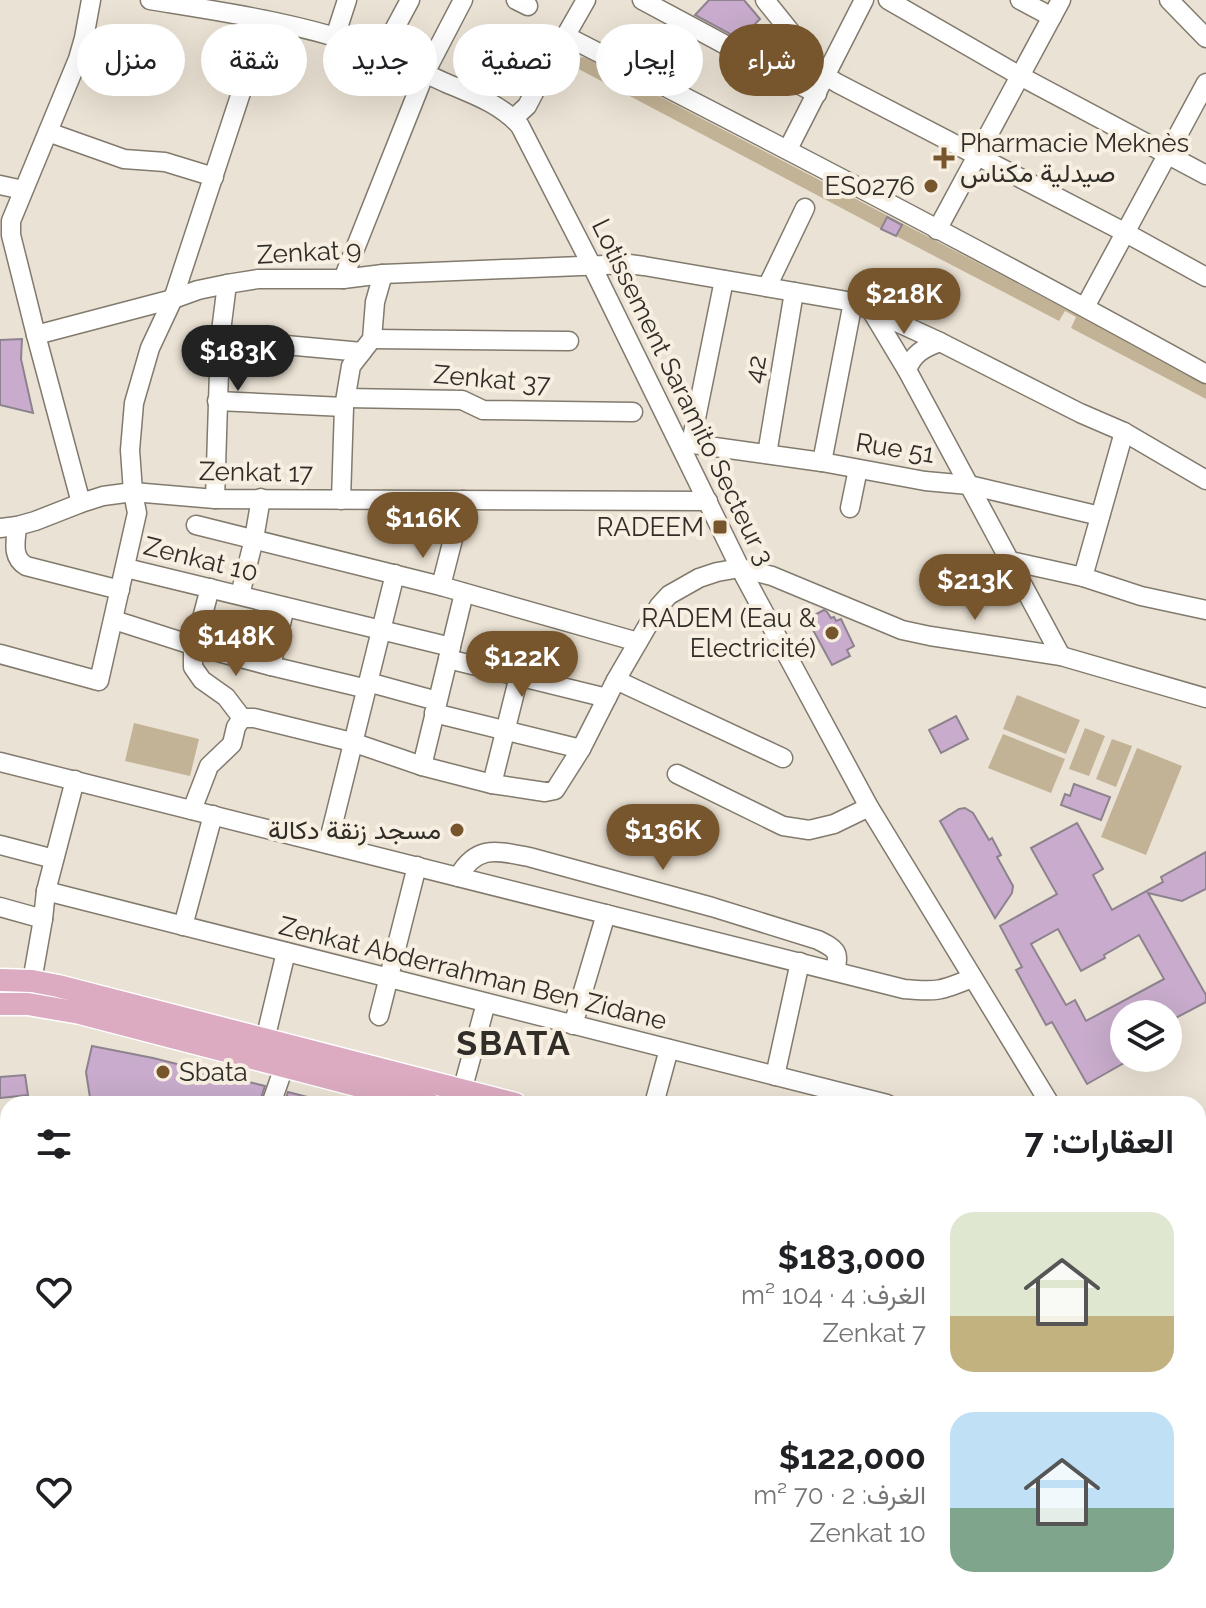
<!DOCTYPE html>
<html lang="ar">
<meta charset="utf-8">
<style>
body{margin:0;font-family:Raleway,Vazirmatn,sans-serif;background:#f6f6f6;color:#202124;direction:rtl;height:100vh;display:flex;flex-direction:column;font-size:30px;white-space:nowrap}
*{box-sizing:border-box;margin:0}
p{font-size:26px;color:#757577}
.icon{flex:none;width:44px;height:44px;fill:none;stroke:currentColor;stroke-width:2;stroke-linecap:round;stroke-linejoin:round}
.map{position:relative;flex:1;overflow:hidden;direction:ltr}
.sheet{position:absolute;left:0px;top:1096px;width:1206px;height:512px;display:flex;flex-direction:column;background:#fff;border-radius:24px 24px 0 0;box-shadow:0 8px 32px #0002;direction:rtl}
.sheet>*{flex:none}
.guide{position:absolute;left:24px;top:24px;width:800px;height:72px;direction:rtl;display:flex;gap:16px}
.buttons{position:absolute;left:1110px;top:1000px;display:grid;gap:16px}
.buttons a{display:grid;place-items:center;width:72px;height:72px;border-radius:50%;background:#fff;box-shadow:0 8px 32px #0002;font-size:40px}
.price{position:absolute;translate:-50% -68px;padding:0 18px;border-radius:28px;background:#77552d;color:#fff;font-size:26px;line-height:52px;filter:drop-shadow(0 2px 4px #0008)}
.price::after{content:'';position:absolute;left:50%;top:48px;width:24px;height:18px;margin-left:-12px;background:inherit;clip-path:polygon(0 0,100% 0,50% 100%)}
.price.current{background:#222;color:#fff}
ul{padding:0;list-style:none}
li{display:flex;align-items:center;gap:24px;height:200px;padding:0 32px}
li span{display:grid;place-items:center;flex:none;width:224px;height:160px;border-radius:24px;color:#555}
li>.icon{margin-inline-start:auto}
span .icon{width:96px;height:96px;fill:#fffc;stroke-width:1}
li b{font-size:34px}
h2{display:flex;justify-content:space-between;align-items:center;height:96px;padding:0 32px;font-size:34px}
.chip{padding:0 28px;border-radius:36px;background:#fff;box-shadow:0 8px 32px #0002;font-size:28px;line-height:72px}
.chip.current{background:#77552d;color:#fff}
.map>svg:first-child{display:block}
.green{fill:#c3b396}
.building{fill:#c9accd;stroke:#8d838e;stroke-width:2;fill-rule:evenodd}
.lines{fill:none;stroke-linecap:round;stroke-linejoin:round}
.minor-casing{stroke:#817a6d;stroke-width:21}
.major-casing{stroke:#fff;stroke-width:25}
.minor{stroke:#fff;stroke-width:18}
.major{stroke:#dcabc1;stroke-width:22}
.poi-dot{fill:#77552d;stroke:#f7efe1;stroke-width:3}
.labels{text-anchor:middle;stroke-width:8;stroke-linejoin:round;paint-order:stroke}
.poi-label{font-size:26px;fill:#312e29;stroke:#f7efe1;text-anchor:end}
.street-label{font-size:26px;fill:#312e29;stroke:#f7efe1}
.district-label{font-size:34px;font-weight:bold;letter-spacing:2px;fill:#312e29;stroke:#f7efe1}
</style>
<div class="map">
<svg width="1206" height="1608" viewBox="0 0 1206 1608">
<rect width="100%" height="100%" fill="#eae2d4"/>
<g class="green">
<polygon points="773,31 814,79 812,83 758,53"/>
<polygon points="582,57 586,58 1206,382 1206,399 1071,328 1076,317 1065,311 1059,321 896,236 902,225 881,229 573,66 578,59"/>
<polygon points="1017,695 1080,720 1066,754 1003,729"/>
<polygon points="134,723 199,739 190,776 125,761"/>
<polygon points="1085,728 1105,736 1089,776 1069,769"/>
<polygon points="1003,734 1065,759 1051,793 988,768"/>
<polygon points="1112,739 1132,746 1116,787 1096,779"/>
<polygon points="1137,748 1182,766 1146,855 1101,837"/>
<polygon points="1198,1352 1206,1356 1206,1608 1049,1608 1053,1600 1198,1600"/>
</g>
<g class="building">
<polygon points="709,0 744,0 760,19 755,24 744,41 733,33 732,35 695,15"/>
<polygon points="887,217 902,225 896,236 881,229"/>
<polygon points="22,339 21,359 33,413 0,405 0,340"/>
<polygon points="824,610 827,612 831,618 834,617 836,621 841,619 854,646 847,650 850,656 832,665 807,619"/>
<polygon points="956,716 968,739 941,753 929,730"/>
<polygon points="1074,784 1110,797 1101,820 1061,805 1065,794 1070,796"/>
<polygon points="965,808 973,813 989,840 992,838 1001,855 997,857 1013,886 1012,893 995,918 940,821 959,809"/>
<path d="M1077 823 1103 869 1093 875 1112 910 1163 882 1161 877 1206 852V889L1182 901 1148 893 1206 995V1002L1168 1022V1014H1124V1063L1087 1084 1052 1022 1046 1025 1016 970 1022 967 1000 926 1057 894 1031 848ZM1058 929 1081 971 1105 958 1104 955 1139 935 1164 979 1086 1021 1075 1000 1066 1005 1031 944Z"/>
<polygon points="92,1046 153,1058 265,1086 259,1104 171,1104 142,1100 141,1104 113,1100 113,1104 91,1104 86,1072"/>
<polygon points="25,1075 28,1095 0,1098 0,1077"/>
<polygon points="288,1092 319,1100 318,1104 284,1104"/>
</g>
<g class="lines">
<defs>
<g id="minor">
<path d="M150 0C211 10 273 19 332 36 371 48 409 66 446 83 472 94 501 104 520 126L592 266 740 568 869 807 1050 1104"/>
<polyline points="516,0 528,6"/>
<polyline points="642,0 817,94"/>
<polyline points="765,0 826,76 837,83 1126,233 1206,277"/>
<polyline points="888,0 1020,76 1206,175"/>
<polyline points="1020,0 1052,17"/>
<polyline points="1169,0 1206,38"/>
<path d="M566 36C781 146 995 257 1206 374"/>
<polyline points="335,37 347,0"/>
<polyline points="381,54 410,0"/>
<polyline points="554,56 586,0"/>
<polyline points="514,118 527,106 550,62"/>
<polyline points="48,132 124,159 165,162 214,177"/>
<polyline points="788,149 864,0"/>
<polyline points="0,185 23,190"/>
<polyline points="937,230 1061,0"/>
<polyline points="343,279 425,73 463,0"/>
<polyline points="767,287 805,208"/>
<polyline points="1085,307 1206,83"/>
<polyline points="871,310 907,370 1061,656"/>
<polyline points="36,335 173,299 198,290 227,284 258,279 343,279 383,274 629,264 644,266 853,302 940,342 1080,413 1124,432 1206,480"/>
<polyline points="220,339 362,352"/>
<polyline points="372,339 569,341"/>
<path d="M907 370C913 354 923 348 940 342"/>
<polyline points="346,398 462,400 483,410 633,412"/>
<polyline points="217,401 344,407"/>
<polyline points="679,442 822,462 925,481 969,485 1100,516"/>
<polyline points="691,443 724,280"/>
<polyline points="767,454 794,292"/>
<polyline points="822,462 853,302"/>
<polyline points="215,499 220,339 227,284"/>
<polyline points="341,500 344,407 351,366 372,339 375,302 383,274"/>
<polyline points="81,503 36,335 11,235 11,221 78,59 84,38 91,0"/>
<polyline points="850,508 858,469"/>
<polyline points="196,525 441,586 638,642"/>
<path d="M17 526C16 541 11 557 26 566L120 590"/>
<polyline points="0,528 17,526 35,521 81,503 103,496 133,492 215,499 708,501"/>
<polyline points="1010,561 1083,577 1141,596 1206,610"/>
<polyline points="126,568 451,647"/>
<polyline points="1083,577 1124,432"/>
<polyline points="441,586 463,500"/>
<polyline points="210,588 193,652 193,667 202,680 226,697 242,718"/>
<polyline points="240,595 254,539 261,498"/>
<polyline points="114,620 195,646 271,666 359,687 375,684 437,701"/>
<polyline points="0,654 99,681 137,513 133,492 130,450 134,403 150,348 173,299 265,20"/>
<polyline points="448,659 607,698"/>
<polyline points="271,666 285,607"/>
<polyline points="616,680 783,758"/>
<polyline points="434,713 581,749"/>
<path d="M0 762 904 989C937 992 941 991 972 978"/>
<polyline points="422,766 464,593"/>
<polyline points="677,774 783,826 809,830 834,824 869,807"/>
<polyline points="492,784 519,676"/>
<polyline points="192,810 209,766 232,744 236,727 242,718 254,718 352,742 422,766 492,784 545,792 555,790 581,749 616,680 659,606 669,595 699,578 717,572 740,568 772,576 902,630 930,636 1061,656 1206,698"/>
<polyline points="328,844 395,574"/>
<polyline points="0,845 54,859"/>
<path d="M458 877C477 844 497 851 529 857L712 907 818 940C836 949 840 951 835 971"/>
<polyline points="46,891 887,1104"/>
<polyline points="0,907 43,919"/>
<polyline points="183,926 213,815"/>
<polyline points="28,1004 43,919 46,891 75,780"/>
<polyline points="379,1016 417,866"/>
<polyline points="573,1025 606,914"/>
<polyline points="265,1040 286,952"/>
<polyline points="775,1076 800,962"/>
<polyline points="462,1091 486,1003"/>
<polyline points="271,1104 284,1067"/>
<polyline points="654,1104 669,1049"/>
<polyline points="327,1600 328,1608"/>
<polyline points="463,1600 483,1608"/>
<polyline points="587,1600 589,1608"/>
<polyline points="983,1600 990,1603"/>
<polyline points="296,1608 309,1600"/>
<polyline points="704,1608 708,1600"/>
<polyline points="875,1608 879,1600"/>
</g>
<g id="major">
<polyline points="0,980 32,981 58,986 515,1104"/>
<polyline points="0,1004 28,1004 80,1013 429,1104"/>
<polyline points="1198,1277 1206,1279"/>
<polyline points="1198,1300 1206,1302"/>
</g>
</defs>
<use href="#minor" class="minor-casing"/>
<use href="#major" class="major-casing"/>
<use href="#minor" class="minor"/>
<use href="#major" class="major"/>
</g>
<g class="poi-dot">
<path d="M940 146h8v8h8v8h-8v8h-8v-8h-8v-8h8z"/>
<circle cx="931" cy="186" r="8"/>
<rect x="712" y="519" width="16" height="16" rx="4"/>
<circle cx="832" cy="633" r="8"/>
<circle cx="457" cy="830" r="8"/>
<circle cx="163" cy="1072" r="8"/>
</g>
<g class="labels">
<g class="poi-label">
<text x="960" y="152" text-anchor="start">Pharmacie Meknès<tspan x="960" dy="30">صيدلية مكناس</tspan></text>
<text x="915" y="195">ES0276</text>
<text x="704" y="536">RADEEM</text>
<text x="816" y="627">RADEM (Eau &amp;<tspan x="816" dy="30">Electricité)</tspan></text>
<text x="441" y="839">مسجد زنقة دكالة</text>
<text x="179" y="1081" text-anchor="start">Sbata</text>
</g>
<g class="street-label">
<text transform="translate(309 252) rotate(-3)" y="9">Zenkat 9</text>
<text transform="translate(755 369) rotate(-80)" y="9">42</text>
<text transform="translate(492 379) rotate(5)" y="9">Zenkat 37</text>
<text transform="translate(683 392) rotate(64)" y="9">Lotissement Saramito Secteur 3</text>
<text transform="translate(895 448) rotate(9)" y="9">Rue 51</text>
<text transform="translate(256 472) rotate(1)" y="9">Zenkat 17</text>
<text transform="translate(201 559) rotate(14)" y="9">Zenkat 10</text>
<text transform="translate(473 973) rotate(14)" y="9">Zenkat Abderrahman Ben Zidane</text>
</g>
<g class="district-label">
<text x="514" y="1055">SBATA</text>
</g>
</g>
</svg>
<div class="buttons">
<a><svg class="icon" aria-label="layers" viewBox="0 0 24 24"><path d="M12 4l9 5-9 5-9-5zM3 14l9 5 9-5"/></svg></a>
</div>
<b class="price" style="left:904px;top:336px">$218K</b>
<b class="price current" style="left:238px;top:393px">$183K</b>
<b class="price" style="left:423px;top:560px">$116K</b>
<b class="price" style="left:975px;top:622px">$213K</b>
<b class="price" style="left:236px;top:678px">$148K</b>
<b class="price" style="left:522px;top:699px">$122K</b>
<b class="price" style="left:663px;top:872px">$136K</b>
<div class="guide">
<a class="chip current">شراء</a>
<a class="chip">إيجار</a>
<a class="chip">تصفية</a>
<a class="chip">جديد</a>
<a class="chip">شقة</a>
<a class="chip">منزل</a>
</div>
<section class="sheet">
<h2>العقارات: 7<svg class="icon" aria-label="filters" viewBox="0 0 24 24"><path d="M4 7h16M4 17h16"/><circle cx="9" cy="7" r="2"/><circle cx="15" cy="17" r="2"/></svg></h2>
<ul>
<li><span style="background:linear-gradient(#dfe7d0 65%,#c2b280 0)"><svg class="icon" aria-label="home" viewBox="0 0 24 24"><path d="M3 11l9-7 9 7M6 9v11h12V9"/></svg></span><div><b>$183,000</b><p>الغرف: 4 · 104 m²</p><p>Zenkat 7</p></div><svg class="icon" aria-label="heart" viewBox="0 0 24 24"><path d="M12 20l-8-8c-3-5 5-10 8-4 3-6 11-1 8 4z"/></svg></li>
<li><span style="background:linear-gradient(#bfe0f5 60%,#7fa58c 0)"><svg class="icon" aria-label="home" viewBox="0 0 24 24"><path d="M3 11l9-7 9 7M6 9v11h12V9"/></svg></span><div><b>$122,000</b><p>الغرف: 2 · 70 m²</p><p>Zenkat 10</p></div><svg class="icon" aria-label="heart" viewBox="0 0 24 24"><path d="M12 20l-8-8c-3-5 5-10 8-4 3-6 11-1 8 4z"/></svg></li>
</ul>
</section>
</div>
